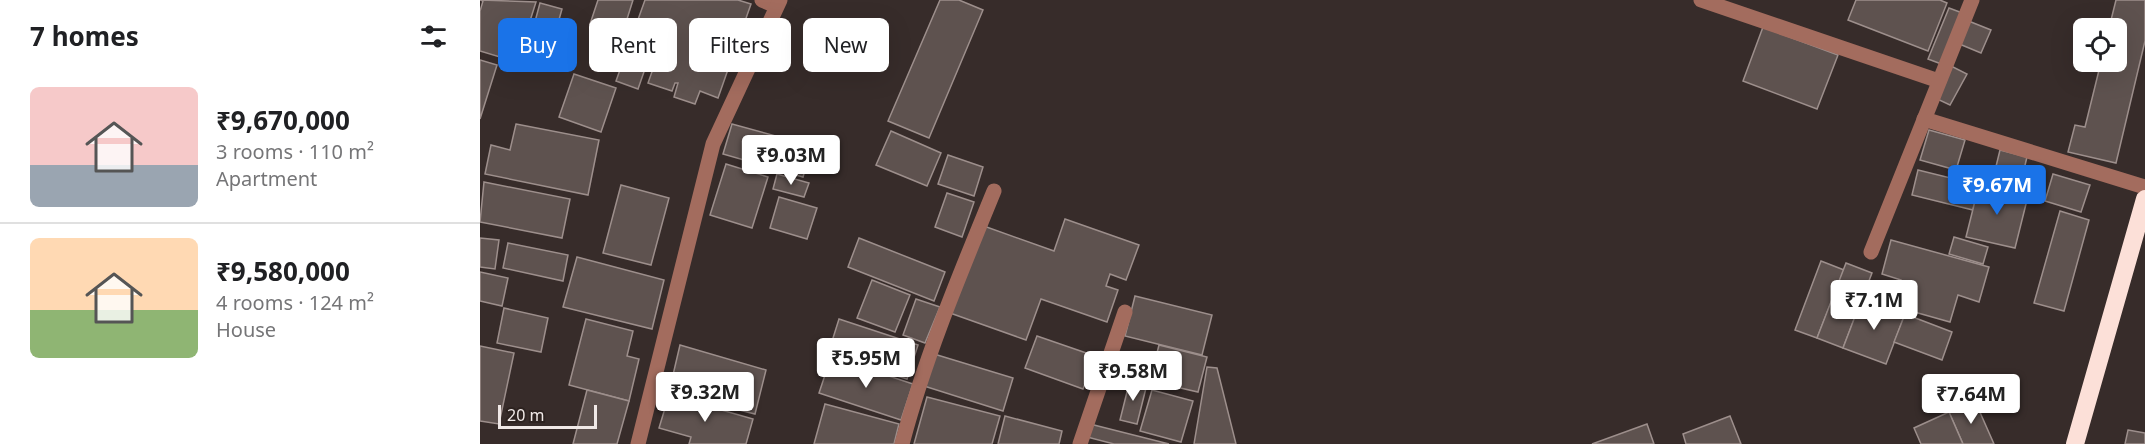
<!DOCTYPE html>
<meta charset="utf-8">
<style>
body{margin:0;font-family:"Noto Sans",sans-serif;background:#f2f2f2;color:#202124;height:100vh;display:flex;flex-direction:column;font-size:22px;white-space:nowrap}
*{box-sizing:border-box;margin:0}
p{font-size:20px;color:#757577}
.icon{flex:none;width:33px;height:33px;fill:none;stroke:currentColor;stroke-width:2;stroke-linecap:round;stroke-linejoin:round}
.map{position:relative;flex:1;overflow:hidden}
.sheet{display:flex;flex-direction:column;background:#fff;width:480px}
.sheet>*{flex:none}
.guide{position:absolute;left:18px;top:18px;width:570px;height:54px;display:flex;gap:12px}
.controls{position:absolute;left:1593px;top:18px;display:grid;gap:12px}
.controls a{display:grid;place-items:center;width:54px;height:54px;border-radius:9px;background:#fff;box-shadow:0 6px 24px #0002;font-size:30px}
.scale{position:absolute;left:18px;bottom:15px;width:99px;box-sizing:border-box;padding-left:6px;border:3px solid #f0e9e7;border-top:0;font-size:16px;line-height:21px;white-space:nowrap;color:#f0e9e7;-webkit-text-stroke:4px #2d2320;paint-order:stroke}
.price{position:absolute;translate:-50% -51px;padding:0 14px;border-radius:6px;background:#fff;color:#222;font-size:20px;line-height:39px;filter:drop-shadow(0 2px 3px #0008)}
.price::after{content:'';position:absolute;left:50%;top:36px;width:18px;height:14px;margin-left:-9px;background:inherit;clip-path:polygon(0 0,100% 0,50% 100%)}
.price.selected{background:#1a73e8;color:#fff}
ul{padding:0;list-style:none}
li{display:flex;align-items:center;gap:18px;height:150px;padding:0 30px}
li+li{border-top:2px solid #e0e0e0}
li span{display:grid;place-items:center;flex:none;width:168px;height:120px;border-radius:9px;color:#555}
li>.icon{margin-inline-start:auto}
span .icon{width:72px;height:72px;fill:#fffc;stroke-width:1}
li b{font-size:26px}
h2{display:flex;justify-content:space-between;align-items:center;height:72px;padding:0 30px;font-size:26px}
.pill{padding:0 21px;border-radius:9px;background:#fff;box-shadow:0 6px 24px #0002;font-size:21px;line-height:54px}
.pill.selected{background:#1a73e8;color:#fff}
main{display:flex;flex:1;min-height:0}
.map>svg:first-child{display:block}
.building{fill:#5e524f;stroke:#9d8f8c;stroke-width:1.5}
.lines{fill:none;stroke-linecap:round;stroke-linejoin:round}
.minor{stroke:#a36c5e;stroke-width:15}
.highway{stroke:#fce0d8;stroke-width:18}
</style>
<main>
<section class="sheet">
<h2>7 homes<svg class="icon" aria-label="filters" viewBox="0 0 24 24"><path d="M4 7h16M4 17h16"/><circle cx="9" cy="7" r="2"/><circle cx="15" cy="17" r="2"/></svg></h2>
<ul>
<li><span style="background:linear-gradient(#f6c9c9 65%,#9aa5b1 0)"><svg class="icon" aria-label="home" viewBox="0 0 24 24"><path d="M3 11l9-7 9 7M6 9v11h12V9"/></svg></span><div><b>₹9,670,000</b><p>3 rooms · 110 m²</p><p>Apartment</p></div></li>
<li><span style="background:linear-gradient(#ffd9b3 60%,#8fb573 0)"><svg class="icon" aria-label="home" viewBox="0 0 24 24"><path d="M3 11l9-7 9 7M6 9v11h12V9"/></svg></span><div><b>₹9,580,000</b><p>4 rooms · 124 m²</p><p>House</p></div></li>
</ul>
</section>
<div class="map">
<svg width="1665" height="444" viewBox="0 0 1665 444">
<rect width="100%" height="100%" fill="#372c2a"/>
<g class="building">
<polygon points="0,0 56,2 37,62 0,51 0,11 3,1"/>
<polygon points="118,0 153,0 142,35 110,24"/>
<polygon points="165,0 258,0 271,4 238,98 220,91 215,104 194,97 198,83 195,83 192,91 168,83 173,69 166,66 158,89 136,81"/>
<polygon points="460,0 479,0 503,10 449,138 408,121"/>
<polygon points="1376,0 1460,0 1467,3 1448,51 1368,20"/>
<polygon points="1636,0 1665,0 1665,41 1636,163 1588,152 1595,125 1605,127 1621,62 1636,62 1636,28 1629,28"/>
<polygon points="60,3 82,9 67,62 53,58 50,68 43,66"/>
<polygon points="1469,8 1485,14 1464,65 1448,59"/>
<polygon points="1486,20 1511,30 1501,53 1477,43"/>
<polygon points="1283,27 1358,55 1337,109 1263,81"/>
<polygon points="0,60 17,65 0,119"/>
<polygon points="1471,66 1487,74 1470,105 1455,98"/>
<polygon points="94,74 136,88 121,132 79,117"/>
<polygon points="36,124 119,140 108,195 5,174 11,145 30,150"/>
<polygon points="252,124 332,146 323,177 243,154"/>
<polygon points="1449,130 1485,140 1476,170 1440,160"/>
<polygon points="411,131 461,153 447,186 396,165"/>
<polygon points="1520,150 1547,157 1538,194 1511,187"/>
<polygon points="468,155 503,167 494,196 458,184"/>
<polygon points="246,164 288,177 272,228 230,215"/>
<polygon points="1438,170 1499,185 1493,210 1432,195"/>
<polygon points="297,174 329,183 324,197 293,189"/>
<polygon points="1573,174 1610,185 1601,212 1565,201"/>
<polygon points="4,182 90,199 82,238 0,222"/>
<polygon points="141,185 189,198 171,265 123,253"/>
<polygon points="1499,185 1548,196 1535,248 1486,237"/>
<polygon points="467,193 494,202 482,237 455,227"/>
<polygon points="299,197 337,208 327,239 290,228"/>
<polygon points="1580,211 1609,220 1584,311 1554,303"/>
<polygon points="585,219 659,245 646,280 630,274 626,286 638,290 627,322 561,299 546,340 470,313 501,225 574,251"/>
<polygon points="1474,237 1508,247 1503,264 1469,254"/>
<polygon points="0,238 19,240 15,269 0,267"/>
<polygon points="379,238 465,272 454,301 368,267"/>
<polygon points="1411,240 1509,267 1499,302 1478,295 1470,322 1413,306 1421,280 1402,274"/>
<polygon points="28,243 88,255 83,281 23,268"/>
<polygon points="97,257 184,280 172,329 83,307"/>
<polygon points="1341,261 1364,270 1337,338 1315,330"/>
<polygon points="1366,263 1392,273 1363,348 1337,338"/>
<polygon points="0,272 28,278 22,306 0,301"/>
<polygon points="392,280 430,295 415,332 377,318"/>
<polygon points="655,296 732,315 722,355 645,336"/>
<polygon points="1382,298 1425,314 1406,364 1363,348"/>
<polygon points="436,299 460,307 445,343 423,335"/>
<polygon points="24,308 68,318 61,352 17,343"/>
<polygon points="1425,314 1472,332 1462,360 1414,342"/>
<polygon points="106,319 153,331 147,356 159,359 149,401 89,385"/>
<polygon points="359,319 438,345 427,379 348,354"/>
<polygon points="557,336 615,356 603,389 545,368"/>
<polygon points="200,345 286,370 275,414 189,392"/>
<polygon points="679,345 727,357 718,392 670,381"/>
<polygon points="0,346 34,353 19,424 0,421"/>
<polygon points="454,354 533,378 523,411 444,386"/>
<polygon points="351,357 433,384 421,420 339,393"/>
<polygon points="727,367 737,368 756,444 714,444"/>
<polygon points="650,380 667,384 657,424 640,420"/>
<polygon points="107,390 149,401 137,444 93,444"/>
<polygon points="672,390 713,401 701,442 660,431"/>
<polygon points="189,395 273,419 266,444 209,444 211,437 179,428"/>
<polygon points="447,397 520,416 512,444 434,444"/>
<polygon points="1495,401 1514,444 1483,444 1469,412"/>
<polygon points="345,404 419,424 414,444 334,444"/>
<polygon points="1469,412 1483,444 1441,444 1434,428"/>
<polygon points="525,416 582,431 579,444 518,444"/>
<polygon points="1250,416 1261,444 1206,444 1203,434"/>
<polygon points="610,424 689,444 634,444 607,437"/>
<polygon points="1167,424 1174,444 1112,444"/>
<polygon points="1648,430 1665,433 1665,444 1645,444"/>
</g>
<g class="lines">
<g class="minor">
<polyline points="282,0 296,6"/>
<polyline points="1221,0 1459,81"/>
<polyline points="1444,119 1665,187"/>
<polyline points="1391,252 1492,0"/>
<polyline points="158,444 233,144 300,0"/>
<path d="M422 444C445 357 480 274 514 191"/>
<polyline points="600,444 645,312"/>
</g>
<polyline class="highway" points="1595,444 1665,199"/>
</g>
</svg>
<div class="controls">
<a><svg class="icon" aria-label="locate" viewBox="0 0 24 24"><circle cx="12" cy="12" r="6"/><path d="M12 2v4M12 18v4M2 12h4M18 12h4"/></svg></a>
</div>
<div class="scale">20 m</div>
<b class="price" style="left:311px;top:186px">₹9.03M</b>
<b class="price selected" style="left:1517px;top:216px">₹9.67M</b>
<b class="price" style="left:1394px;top:331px">₹7.1M</b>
<b class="price" style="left:386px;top:389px">₹5.95M</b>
<b class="price" style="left:653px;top:402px">₹9.58M</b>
<b class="price" style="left:225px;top:423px">₹9.32M</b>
<b class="price" style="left:1491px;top:425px">₹7.64M</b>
<div class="guide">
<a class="pill selected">Buy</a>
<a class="pill">Rent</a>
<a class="pill">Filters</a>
<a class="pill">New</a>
</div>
</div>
</main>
